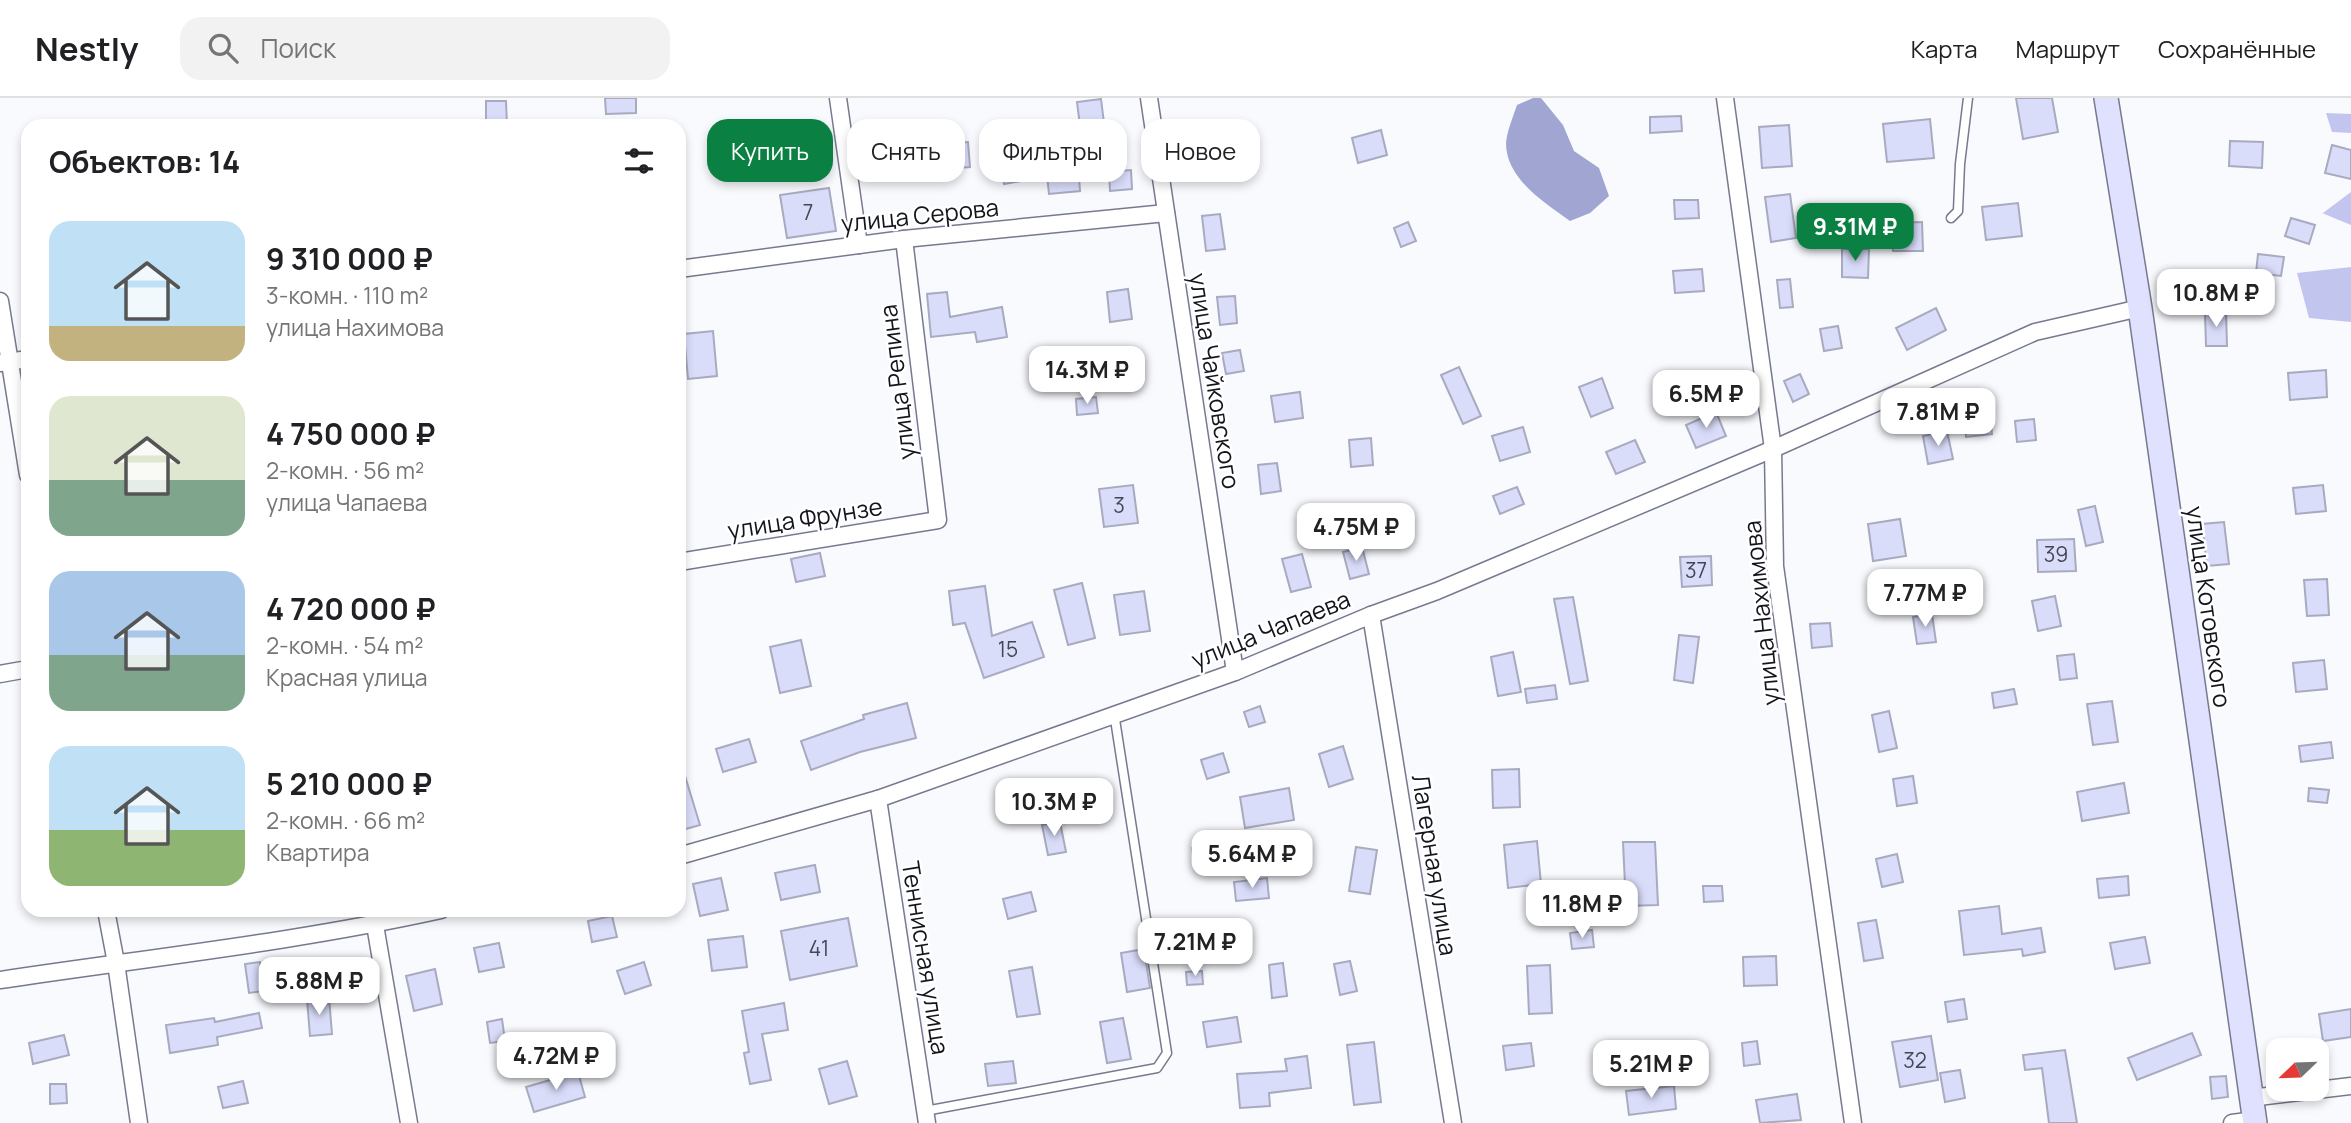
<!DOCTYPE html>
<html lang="ru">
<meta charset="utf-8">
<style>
body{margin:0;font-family:Manrope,sans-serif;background:#f2f2f2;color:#202124;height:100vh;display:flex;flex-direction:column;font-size:26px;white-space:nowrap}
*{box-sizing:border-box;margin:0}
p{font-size:23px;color:#757577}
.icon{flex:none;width:38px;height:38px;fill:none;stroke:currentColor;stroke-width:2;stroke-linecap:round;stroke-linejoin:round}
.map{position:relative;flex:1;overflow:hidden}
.details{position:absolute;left:21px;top:21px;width:665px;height:798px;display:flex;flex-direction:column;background:#fff;border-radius:21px;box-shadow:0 4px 10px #0003}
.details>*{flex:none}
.hud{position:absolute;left:707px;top:21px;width:665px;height:63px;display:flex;gap:14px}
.needle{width:46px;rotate:247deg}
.tools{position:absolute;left:2266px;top:940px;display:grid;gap:14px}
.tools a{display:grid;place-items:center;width:63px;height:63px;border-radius:14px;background:#fff;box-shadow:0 4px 10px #0003;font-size:35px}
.price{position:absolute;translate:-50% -60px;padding:0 16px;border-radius:14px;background:#fff;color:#222;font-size:23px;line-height:46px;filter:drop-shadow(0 2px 4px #0008)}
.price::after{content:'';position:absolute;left:50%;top:42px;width:21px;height:16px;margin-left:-10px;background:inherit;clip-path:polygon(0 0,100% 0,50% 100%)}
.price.selected{background:#0b8043;color:#fff}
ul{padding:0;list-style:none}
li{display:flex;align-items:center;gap:21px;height:175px;padding:0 28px}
li span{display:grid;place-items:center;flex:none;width:196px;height:140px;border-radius:21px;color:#555}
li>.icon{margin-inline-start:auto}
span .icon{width:84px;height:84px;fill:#fffc;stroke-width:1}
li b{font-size:30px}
h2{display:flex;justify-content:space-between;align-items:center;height:84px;padding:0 28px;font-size:30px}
.chip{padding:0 24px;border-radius:21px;background:#fff;box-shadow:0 4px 10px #0003;font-size:24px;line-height:63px}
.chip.selected{background:#0b8043;color:#fff}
header{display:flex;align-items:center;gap:42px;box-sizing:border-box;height:98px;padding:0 35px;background:#fff;border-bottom:2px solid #e0e0e0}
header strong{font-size:33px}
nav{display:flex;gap:38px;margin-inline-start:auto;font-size:24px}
.search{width:490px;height:63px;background:#f2f2f2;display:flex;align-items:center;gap:18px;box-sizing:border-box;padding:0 24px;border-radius:21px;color:#757577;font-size:26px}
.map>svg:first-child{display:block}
.green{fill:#c2c6ee}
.water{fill:#a1a5d2}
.building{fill:#daddfa;stroke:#a8aac0;stroke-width:2}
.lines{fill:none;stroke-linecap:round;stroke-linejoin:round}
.lane-casing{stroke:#77798e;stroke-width:11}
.street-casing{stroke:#77798e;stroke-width:19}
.secondary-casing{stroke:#77798e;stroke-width:26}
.lane{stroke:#fff;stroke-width:8}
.street{stroke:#fff;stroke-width:16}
.secondary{stroke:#e0e1fe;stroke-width:23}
.labels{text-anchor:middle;stroke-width:5;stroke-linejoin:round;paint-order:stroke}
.number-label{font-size:21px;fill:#454654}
.street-label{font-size:24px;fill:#13141c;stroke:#fff}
</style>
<header>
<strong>Nestly</strong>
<div class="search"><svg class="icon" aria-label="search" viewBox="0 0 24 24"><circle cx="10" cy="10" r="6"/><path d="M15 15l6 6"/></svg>Поиск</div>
<nav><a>Карта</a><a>Маршрут</a><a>Сохранённые</a></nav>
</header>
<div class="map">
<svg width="2351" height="1025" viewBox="0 0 2351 1025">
<rect width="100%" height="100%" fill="#f9fafe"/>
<g class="green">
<polygon points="2326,15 2351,16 2351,35 2332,34"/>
<polygon points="2351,94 2351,127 2322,115 2323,115"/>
<polygon points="2351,169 2351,224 2309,220 2297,175"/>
</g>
<path class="water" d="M1533 0H1541L1563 27 1574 53 1599 70 1609 98 1590 115 1570 123C1544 104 1506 81 1506 45 1507 33 1513 19 1517 7Z"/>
<g class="building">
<polygon points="605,0 636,0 636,15 606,16"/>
<polygon points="2016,0 2052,0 2058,34 2023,41"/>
<polygon points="1101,1 1104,25 1080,28 1077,4"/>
<polygon points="486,3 506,3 507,28 486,28"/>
<polygon points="1681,18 1682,33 1650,35 1650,19"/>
<polygon points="1930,21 1934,60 1887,64 1883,26"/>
<polygon points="788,25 794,55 757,62 751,33"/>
<polygon points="1789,27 1792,68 1762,70 1759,29"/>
<polygon points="1218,32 1221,67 1203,69 1199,34"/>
<polygon points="1381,32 1387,57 1358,65 1352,40"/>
<polygon points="2230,43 2263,44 2262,70 2229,68"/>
<polygon points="968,44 970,69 920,73 918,47"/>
<polygon points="2332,47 2351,52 2351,81 2325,75"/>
<polygon points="1017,59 1021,83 1004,86 1000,62"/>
<polygon points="1078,65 1080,93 1049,96 1046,68"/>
<polygon points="1131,72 1132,91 1110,93 1109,74"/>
<polygon points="829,90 836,133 787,140 780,97"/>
<polygon points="1790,96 1796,140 1771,144 1765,99"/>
<polygon points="1674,102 1698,102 1699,120 1675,121"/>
<polygon points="2018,105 2022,138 1986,142 1982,109"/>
<polygon points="1220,116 1225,151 1206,153 1202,118"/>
<polygon points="2291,120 2315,127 2309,146 2285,138"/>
<polygon points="1408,124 1416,143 1401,149 1394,130"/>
<polygon points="1922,124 1923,153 1893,153 1892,125"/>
<polygon points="1842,151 1869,151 1868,180 1842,179"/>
<polygon points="2258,156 2284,159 2281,178 2256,175"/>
<polygon points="1702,171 1704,193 1675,195 1673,173"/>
<polygon points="1790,181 1793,209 1780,210 1777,182"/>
<polygon points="1128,191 1132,221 1110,224 1107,194"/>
<polygon points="947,194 950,219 1002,209 1007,239 977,244 975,234 931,239 927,196"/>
<polygon points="1235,198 1237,225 1220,227 1217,199"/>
<polygon points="1936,210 1946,232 1907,252 1896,230"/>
<polygon points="2226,214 2227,248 2206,248 2205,215"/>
<polygon points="1838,228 1842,250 1824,253 1820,231"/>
<polygon points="713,233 717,278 688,281 684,236"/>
<polygon points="1240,252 1244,273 1226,276 1222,255"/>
<polygon points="1459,269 1481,318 1463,326 1441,277"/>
<polygon points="2326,272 2327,299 2290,302 2288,275"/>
<polygon points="1800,276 1809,296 1793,304 1784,283"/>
<polygon points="1602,280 1613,310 1591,319 1579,289"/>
<polygon points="1300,294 1303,320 1275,324 1271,298"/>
<polygon points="1096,299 1098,315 1077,317 1076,301"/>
<polygon points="1990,313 1992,336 1966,339 1964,316"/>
<polygon points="1716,314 1726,338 1696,350 1686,327"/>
<polygon points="2034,321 2036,342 2017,344 2015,323"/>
<polygon points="1523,329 1530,354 1500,363 1492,338"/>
<polygon points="1947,333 1953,361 1928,366 1923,338"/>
<polygon points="1371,340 1373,367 1351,369 1349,342"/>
<polygon points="1635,342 1645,364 1616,376 1606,354"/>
<polygon points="1277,365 1281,393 1261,396 1258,367"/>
<polygon points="1133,387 1138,425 1104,429 1099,391"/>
<polygon points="2323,387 2326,413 2296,416 2293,390"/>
<polygon points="1517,389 1524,406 1500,416 1493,398"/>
<polygon points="2095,408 2103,444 2086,448 2078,412"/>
<polygon points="1900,421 1906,458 1873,463 1868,426"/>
<polygon points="2224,424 2229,466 2207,468 2202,426"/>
<polygon points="2074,441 2076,473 2038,474 2037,442"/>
<polygon points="1362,449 1369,476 1350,481 1343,454"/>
<polygon points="820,455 825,478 796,484 791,461"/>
<polygon points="1302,456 1311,489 1291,494 1282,461"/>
<polygon points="1711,458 1712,487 1682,489 1680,459"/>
<polygon points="2327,481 2329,517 2307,518 2304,482"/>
<polygon points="1082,485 1095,540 1068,547 1054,492"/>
<polygon points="985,488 992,538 1032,524 1044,559 984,580 965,525 953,527 949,493"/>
<polygon points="1144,493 1150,533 1120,537 1114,497"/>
<polygon points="2055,498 2061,528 2038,533 2032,503"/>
<polygon points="1573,499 1588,583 1570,586 1554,501"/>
<polygon points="1932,516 1936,544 1917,546 1913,519"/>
<polygon points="1830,525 1832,548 1812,550 1810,526"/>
<polygon points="1679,537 1699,539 1693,585 1674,582"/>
<polygon points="801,542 811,588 780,595 770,549"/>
<polygon points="1513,554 1521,594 1498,598 1491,559"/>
<polygon points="2074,556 2077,580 2060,582 2057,558"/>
<polygon points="2324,562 2327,591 2296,594 2293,565"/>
<polygon points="1555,587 1557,601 1527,605 1525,591"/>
<polygon points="2014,591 2017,606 1994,610 1992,595"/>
<polygon points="2112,603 2118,644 2093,647 2087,606"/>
<polygon points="907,605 916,640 860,654 811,672 801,643 864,621 863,617"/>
<polygon points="1260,608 1265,624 1249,629 1244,614"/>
<polygon points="1889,613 1897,650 1879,654 1872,617"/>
<polygon points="749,641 756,664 723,674 716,651"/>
<polygon points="2331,644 2333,660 2301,664 2299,648"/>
<polygon points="1343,648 1353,681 1329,689 1319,656"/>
<polygon points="1223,655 1229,674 1207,681 1201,662"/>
<polygon points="679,668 682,668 700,727 679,733"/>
<polygon points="1519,671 1520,709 1493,710 1492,672"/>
<polygon points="1913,678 1917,705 1897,708 1893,681"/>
<polygon points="1023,685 1028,702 1002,709 998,692"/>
<polygon points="2124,685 2129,715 2082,723 2077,694"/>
<polygon points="1289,690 1294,722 1245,730 1240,699"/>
<polygon points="2309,690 2329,692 2327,705 2308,703"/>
<polygon points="1060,724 1066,754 1048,757 1042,727"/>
<polygon points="1537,743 1541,786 1508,790 1504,747"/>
<polygon points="1623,744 1655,744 1658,807 1626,808"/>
<polygon points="1207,748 1210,770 1195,772 1192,750"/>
<polygon points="1356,749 1377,752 1370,796 1349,793"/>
<polygon points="1897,756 1903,784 1882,789 1876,761"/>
<polygon points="815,767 820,794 781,802 775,775"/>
<polygon points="2128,778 2129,797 2099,800 2097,781"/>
<polygon points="721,780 728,812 700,818 693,786"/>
<polygon points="1267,780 1269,800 1236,803 1234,784"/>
<polygon points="1703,788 1722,788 1723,803 1704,804"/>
<polygon points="1031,794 1036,813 1008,821 1003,801"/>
<polygon points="1999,808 2002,836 2041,830 2045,854 2023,858 2022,851 1964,857 1959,813"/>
<polygon points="612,818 617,839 592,844 588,823"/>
<polygon points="848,820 857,868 790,882 781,833"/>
<polygon points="1876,822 1883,860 1864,863 1858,825"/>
<polygon points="1592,832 1594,849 1572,851 1570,835"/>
<polygon points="743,838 747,869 712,873 708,842"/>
<polygon points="2145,839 2150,865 2115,871 2110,845"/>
<polygon points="499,845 504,869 479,874 474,850"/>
<polygon points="1144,851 1150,890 1127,894 1121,855"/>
<polygon points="1776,858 1777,887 1744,888 1743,859"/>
<polygon points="1350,863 1357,893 1340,897 1334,866"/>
<polygon points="260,864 264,893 249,895 245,866"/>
<polygon points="644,864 651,887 625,896 617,873"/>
<polygon points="1283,865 1287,898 1272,900 1269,867"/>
<polygon points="1550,867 1552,915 1529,916 1527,868"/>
<polygon points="1032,869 1040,916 1017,919 1009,873"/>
<polygon points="435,871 442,906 414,913 406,878"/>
<polygon points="1202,873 1203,886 1187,887 1186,874"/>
<polygon points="329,900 332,936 310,938 307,901"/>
<polygon points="1964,901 1967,921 1948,924 1945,904"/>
<polygon points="784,905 788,932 762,936 771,982 750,986 744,955 749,954 742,913"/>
<polygon points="2351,911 2351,939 2323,943 2319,916"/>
<polygon points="259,915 262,930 217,939 218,947 170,955 166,927 214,920 215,924"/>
<polygon points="1237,919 1241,944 1207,949 1203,924"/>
<polygon points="1123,920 1131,961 1107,965 1100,924"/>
<polygon points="502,921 505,943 490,945 487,924"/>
<polygon points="2192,935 2201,957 2137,982 2128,960"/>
<polygon points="64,937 69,957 33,966 29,945"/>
<polygon points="1931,938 1938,982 1900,989 1892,944"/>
<polygon points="1757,943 1760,966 1744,968 1742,945"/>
<polygon points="1374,944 1381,1004 1354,1007 1347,947"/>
<polygon points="1531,945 1534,968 1506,972 1503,948"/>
<polygon points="2065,952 2077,1025 2049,1025 2042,970 2025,972 2023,957"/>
<polygon points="1307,958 1311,990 1269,995 1270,1008 1240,1010 1237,976 1287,973 1285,961"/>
<polygon points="847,963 857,998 829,1006 819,971"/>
<polygon points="1013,963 1016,985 988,988 985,966"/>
<polygon points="1960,972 1965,1000 1945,1004 1940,975"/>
<polygon points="578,974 585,999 534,1014 526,989"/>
<polygon points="2226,978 2228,999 2212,1001 2210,979"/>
<polygon points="243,983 248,1005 223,1010 218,989"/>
<polygon points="50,986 66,986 67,1005 50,1006"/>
<polygon points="1674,988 1676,1011 1629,1017 1626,993"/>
<polygon points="1797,996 1801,1022 1760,1025 1756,1002"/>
</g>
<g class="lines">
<defs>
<g id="lane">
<polyline points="1951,120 1958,113 1960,66 1968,0"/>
<polyline points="925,1013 1157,970 1167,955 1114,615"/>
</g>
<g id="street">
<polyline points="838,0 859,147"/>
<polyline points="1149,0 1235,574"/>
<polyline points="1725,0 1773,351 1775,468 1853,1025"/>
<polyline points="679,171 904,141 1166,115"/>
<polyline points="0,203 28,377"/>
<polyline points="0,265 28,261"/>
<polyline points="679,464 938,422 904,141"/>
<polyline points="1371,517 1453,1025"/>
<polyline points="0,576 28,571"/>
<polyline points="878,701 927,1025"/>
<polyline points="679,758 878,701 1235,574 1371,517 1437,493 1773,351 2035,234 2140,210"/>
<polyline points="106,812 116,865 139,1025"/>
<polyline points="375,827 409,1025"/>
<path d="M0 882C147 860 296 844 441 812"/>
<polyline points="2250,1000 2351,988"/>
<polyline points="2232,1025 2255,1022"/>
</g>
<polyline id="secondary" points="2106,0 2140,210 2255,1025"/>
</defs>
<use href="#lane" class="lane-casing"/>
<use href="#street" class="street-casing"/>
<use href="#secondary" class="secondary-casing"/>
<use href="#lane" class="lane"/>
<use href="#street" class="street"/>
<use href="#secondary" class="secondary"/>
</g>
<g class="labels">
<g class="number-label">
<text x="808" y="122">7</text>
<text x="1119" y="415">3</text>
<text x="2056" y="464">39</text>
<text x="1696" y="480">37</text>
<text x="1008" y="559">15</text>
<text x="819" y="858">41</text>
<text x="1915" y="970">32</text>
</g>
<g class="street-label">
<text transform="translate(920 118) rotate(-6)" y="8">улица Серова</text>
<text transform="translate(1214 283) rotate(81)" y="8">улица Чайковского</text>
<text transform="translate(898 284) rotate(-97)" y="8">улица Репина</text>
<text transform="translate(805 421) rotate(-9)" y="8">улица Фрунзе</text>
<text transform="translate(2208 509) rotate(82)" y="8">улица Котовского</text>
<text transform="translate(1762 515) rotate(-96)" y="8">улица Нахимова</text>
<text transform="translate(1271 532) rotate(-22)" y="8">улица Чапаева</text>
<text transform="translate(1434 767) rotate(81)" y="8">Лагерная улица</text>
<text transform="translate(925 860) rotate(81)" y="8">Теннисная улица</text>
</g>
</g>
</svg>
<div class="tools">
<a><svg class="needle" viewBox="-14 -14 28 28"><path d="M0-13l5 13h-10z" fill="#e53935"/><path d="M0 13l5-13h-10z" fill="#757577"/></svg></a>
</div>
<b class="price selected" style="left:1855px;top:165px">9.31M ₽</b>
<b class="price" style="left:2216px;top:231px">10.8M ₽</b>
<b class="price" style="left:1087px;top:308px">14.3M ₽</b>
<b class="price" style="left:1706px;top:332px">6.5M ₽</b>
<b class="price" style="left:1938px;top:350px">7.81M ₽</b>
<b class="price" style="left:1356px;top:465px">4.75M ₽</b>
<b class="price" style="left:1925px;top:531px">7.77M ₽</b>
<b class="price" style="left:1054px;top:740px">10.3M ₽</b>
<b class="price" style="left:1252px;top:792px">5.64M ₽</b>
<b class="price" style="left:1582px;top:842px">11.8M ₽</b>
<b class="price" style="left:1195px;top:880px">7.21M ₽</b>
<b class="price" style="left:319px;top:919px">5.88M ₽</b>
<b class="price" style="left:556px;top:994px">4.72M ₽</b>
<b class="price" style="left:1651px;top:1002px">5.21M ₽</b>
<div class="hud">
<a class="chip selected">Купить</a>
<a class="chip">Снять</a>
<a class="chip">Фильтры</a>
<a class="chip">Новое</a>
</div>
<section class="details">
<h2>Объектов: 14<svg class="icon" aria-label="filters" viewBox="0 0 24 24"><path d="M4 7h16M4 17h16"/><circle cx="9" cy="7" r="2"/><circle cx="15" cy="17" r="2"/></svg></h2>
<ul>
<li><span style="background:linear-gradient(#bfe0f5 75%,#c2b280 0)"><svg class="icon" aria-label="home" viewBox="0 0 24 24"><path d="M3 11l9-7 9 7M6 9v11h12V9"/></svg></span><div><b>9 310 000 ₽</b><p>3-комн. · 110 m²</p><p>улица Нахимова</p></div></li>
<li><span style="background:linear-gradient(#dfe7d0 60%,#7fa58c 0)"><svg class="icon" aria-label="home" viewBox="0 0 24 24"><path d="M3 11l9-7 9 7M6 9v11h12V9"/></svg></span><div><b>4 750 000 ₽</b><p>2-комн. · 56 m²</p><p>улица Чапаева</p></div></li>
<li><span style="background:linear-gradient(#a9c7e8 60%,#7fa58c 0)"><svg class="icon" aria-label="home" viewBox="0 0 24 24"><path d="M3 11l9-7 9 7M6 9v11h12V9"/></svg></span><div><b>4 720 000 ₽</b><p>2-комн. · 54 m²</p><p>Красная улица</p></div></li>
<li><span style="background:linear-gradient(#bfe0f5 60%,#8fb573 0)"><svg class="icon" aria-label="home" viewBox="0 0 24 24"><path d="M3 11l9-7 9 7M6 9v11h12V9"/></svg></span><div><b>5 210 000 ₽</b><p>2-комн. · 66 m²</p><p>Квартира</p></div></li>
</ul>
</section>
</div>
